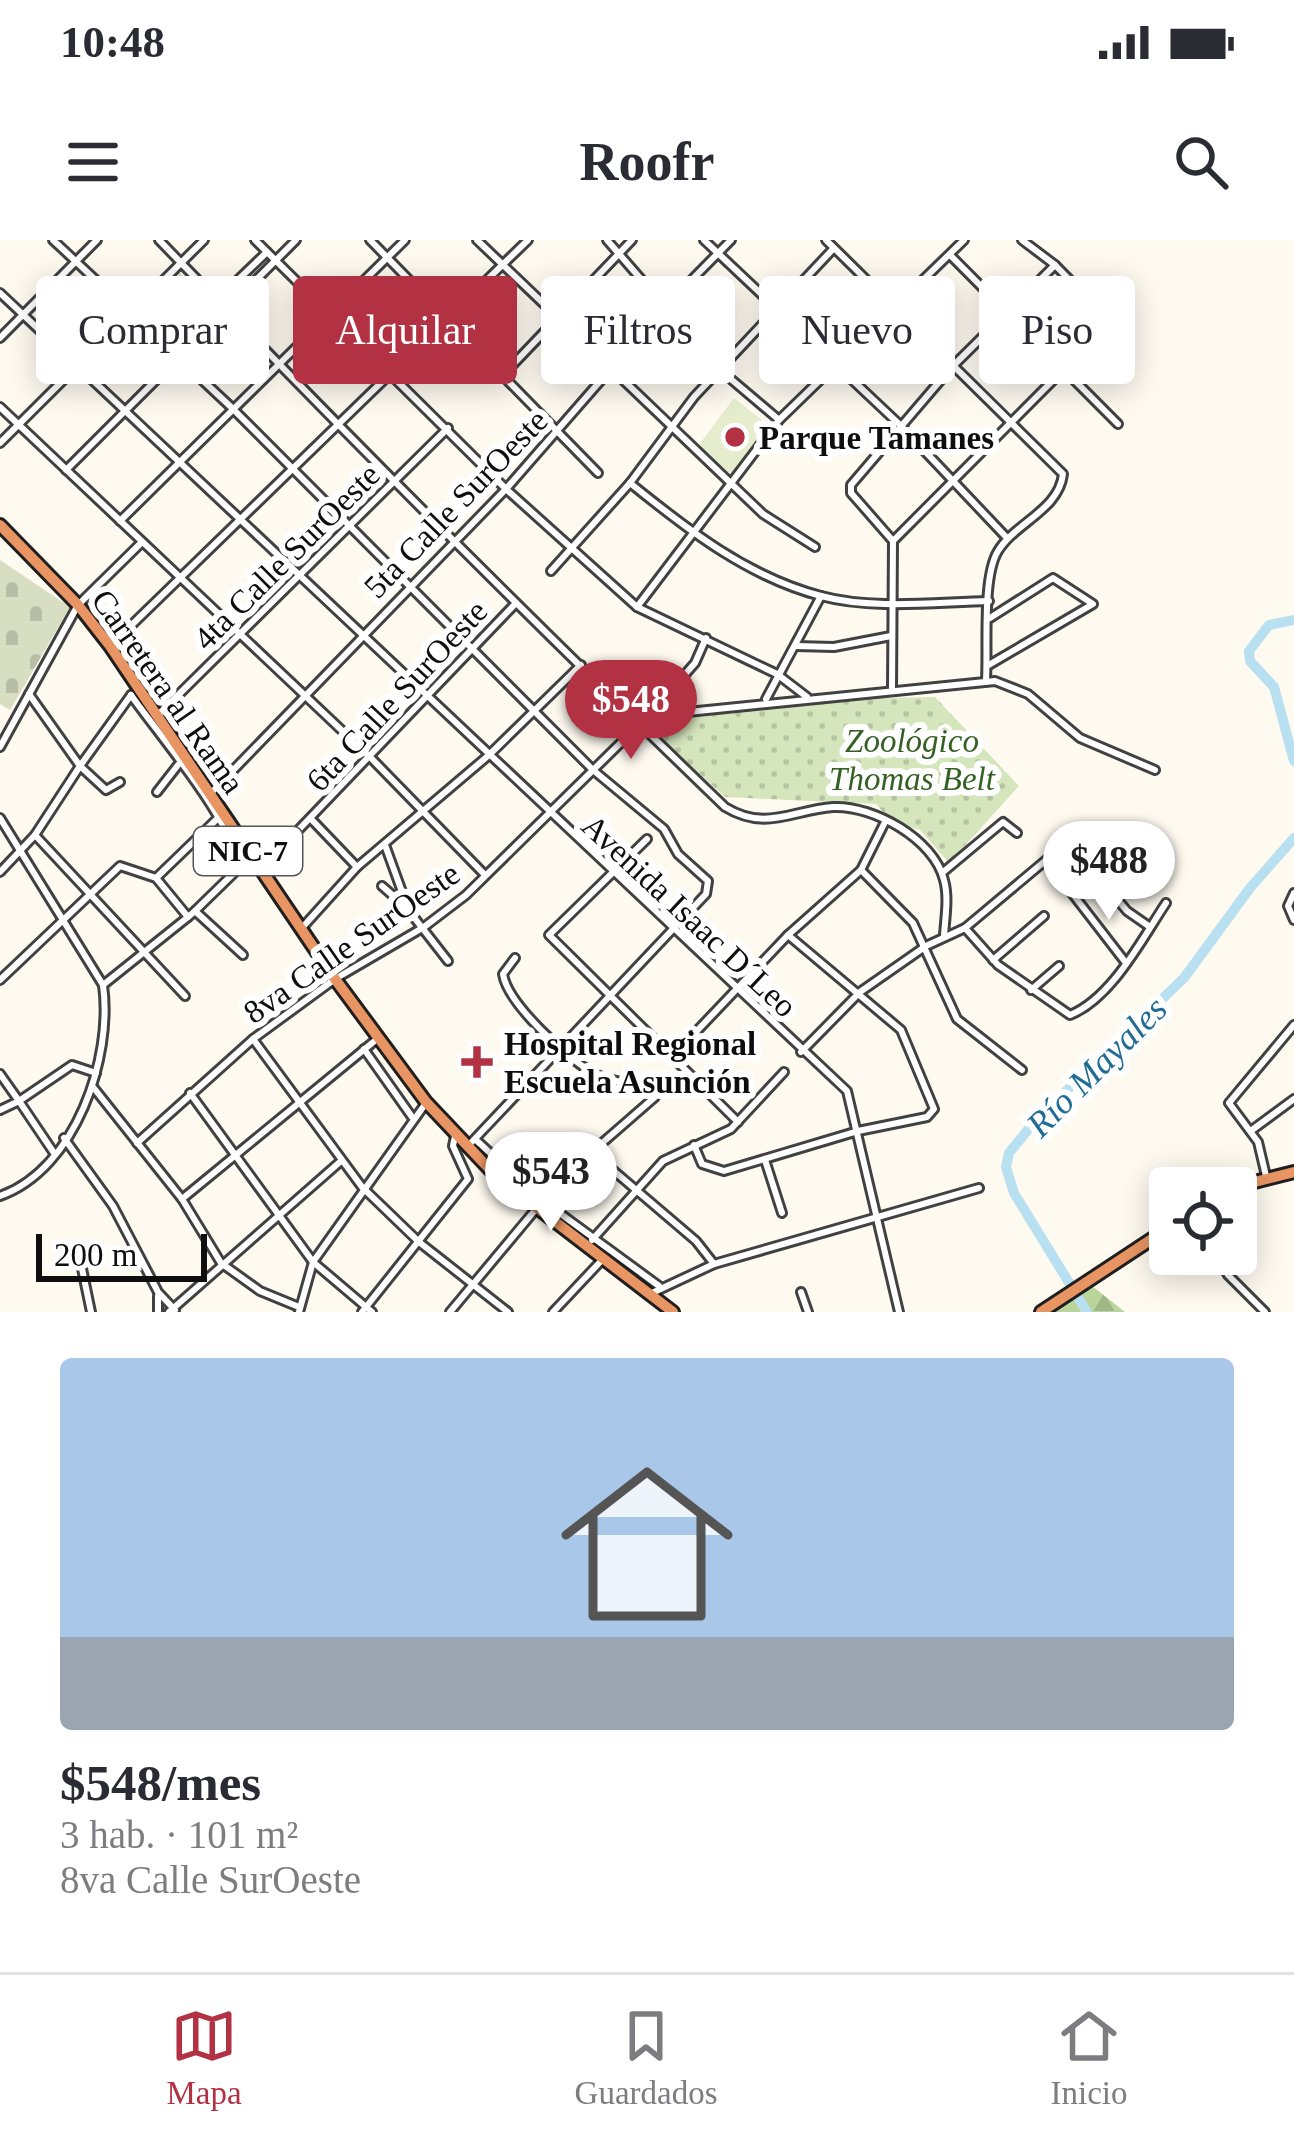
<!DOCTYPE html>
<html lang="es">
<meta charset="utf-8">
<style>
body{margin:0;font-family:"Times New Roman",serif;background:#f7f7f7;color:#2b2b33;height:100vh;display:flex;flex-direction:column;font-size:45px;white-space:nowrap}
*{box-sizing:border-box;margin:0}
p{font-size:39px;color:#7c7c81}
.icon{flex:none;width:66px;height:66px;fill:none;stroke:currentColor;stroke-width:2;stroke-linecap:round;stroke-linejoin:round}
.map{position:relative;height:1072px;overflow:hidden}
.panel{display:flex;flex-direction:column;background:#fff;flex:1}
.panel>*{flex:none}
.hud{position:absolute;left:36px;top:36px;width:1224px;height:108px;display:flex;gap:24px}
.controls{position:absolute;left:1149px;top:927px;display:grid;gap:24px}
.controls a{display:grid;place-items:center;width:108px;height:108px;border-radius:12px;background:#fff;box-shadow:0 6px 30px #0003;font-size:60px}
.scale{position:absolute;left:36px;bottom:30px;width:171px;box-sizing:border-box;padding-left:12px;border:6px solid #0e0e0e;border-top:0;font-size:33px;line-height:42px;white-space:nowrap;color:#0e0e0e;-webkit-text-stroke:9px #fff;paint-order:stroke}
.price{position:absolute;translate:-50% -102px;padding:0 27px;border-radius:42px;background:#fff;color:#222;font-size:39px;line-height:78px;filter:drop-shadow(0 3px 6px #0008)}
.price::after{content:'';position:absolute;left:50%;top:72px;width:36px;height:27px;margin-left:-18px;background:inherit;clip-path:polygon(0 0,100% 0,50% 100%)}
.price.current{background:#b23142;color:#fff}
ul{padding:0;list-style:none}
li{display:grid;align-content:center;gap:24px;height:636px;padding:0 60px}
li span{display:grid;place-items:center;height:372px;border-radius:12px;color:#555}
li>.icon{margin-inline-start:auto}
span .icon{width:216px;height:216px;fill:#fffc;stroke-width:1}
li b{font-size:51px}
.chip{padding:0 42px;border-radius:12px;background:#fff;box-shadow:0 6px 30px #0003;font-size:42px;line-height:108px}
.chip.current{background:#b23142;color:#fff}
.status{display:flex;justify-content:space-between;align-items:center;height:84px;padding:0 60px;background:#fff;direction:ltr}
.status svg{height:33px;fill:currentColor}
header{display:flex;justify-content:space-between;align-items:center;height:156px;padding:0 60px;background:#fff;font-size:54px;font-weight:700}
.tabs{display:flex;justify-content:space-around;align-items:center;height:168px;border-top:3px solid #e1e1e2;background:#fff;font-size:33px;color:#7c7c81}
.tabs a{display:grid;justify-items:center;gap:6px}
.tabs .current{color:#b23142}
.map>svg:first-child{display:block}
.green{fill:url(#green-dots)}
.forest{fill:url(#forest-firs)}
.cemetery{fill:url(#cemetery-stones)}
.pitch{fill:#e5edcd}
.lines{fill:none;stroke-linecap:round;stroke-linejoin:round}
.river{stroke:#b8e0f1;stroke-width:10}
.minor-casing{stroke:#414141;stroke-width:12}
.highway-casing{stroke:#1f1f1f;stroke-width:16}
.minor{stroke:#fff;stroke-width:6}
.highway{stroke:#e89563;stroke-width:10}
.poi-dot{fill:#b23142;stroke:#fff;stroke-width:4.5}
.labels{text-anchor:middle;stroke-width:12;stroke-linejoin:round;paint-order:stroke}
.shield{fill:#fff;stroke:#565656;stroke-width:3}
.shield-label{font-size:30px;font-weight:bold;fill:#0e0e0e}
.poi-label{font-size:33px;font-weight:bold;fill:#0e0e0e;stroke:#fff;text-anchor:start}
.street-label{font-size:33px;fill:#0e0e0e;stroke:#fff}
.park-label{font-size:33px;font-style:italic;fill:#356023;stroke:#fff}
.water-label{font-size:36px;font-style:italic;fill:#216c95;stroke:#fff}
</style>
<div class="status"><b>10:48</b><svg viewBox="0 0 49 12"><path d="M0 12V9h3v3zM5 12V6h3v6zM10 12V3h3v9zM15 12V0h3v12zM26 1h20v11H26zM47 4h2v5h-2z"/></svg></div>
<header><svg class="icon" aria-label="menu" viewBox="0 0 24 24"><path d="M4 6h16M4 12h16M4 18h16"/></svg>Roofr<svg class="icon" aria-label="search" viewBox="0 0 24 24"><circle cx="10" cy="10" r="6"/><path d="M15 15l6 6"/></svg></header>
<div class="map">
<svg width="1294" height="1072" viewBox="0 0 1294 1072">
<defs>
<pattern id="green-dots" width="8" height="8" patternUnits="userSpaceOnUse" patternTransform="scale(3)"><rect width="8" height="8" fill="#d5e5bc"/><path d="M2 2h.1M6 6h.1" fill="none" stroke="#b6c3a0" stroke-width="1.8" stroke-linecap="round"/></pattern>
<pattern id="forest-firs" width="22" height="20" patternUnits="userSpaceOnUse" patternTransform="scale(3)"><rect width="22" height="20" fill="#bad59c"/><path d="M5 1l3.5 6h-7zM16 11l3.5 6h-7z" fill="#9fb685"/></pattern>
<pattern id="cemetery-stones" width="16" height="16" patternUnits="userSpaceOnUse" patternTransform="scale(3)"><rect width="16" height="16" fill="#d7dec2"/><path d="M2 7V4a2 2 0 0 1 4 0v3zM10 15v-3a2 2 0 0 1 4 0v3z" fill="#b7bda6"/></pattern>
</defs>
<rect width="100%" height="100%" fill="#fefaf0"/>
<g class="green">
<polygon points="177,30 217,71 173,114 133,73"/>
<path d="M935 457 1019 546 949 623 920 590 892 582 876 564 725 557 654 492C736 452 846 460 935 457Z"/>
</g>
<polygon class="forest" points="1087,1042 1125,1072 1041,1072"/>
<polygon class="cemetery" points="0,320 70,367 10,470 0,464"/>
<polygon class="pitch" points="734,158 772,188 735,237 698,206"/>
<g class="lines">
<g class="river">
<polyline points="1294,380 1269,385 1249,411 1250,421 1274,447 1294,521"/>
<polyline points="1087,1072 1014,953 1006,927 1009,913 1035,881 1184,738 1250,648 1294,598"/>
</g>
<defs>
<g id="minor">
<polyline points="53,0 231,167 593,530 664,589 678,614 708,641 706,654 468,906"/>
<polyline points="159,0 217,60"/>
<polyline points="255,0 506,249 637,367 777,434 807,457"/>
<polyline points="370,0 598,233"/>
<polyline points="477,0 763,274 815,307"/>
<polyline points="607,0 719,129 778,179"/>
<polyline points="704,0 900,185 1007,298"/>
<path d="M826 0 1063 234C1059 270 1015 283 998 311 982 337 988 407 986 440"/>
<path d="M267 12 217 60C383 232 553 401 725 567 766 592 792 570 833 567 873 565 934 599 944 640 949 658 945 678 944 696"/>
<polyline points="950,15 1118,184"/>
<polyline points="0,53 847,851 899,1072"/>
<polyline points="0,98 97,0"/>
<polyline points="503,135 632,0"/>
<polyline points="0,167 371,518 485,635"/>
<polyline points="0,203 204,0"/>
<polyline points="66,230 296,0"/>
<path d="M630 243C688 290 748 337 821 356 873 370 936 362 989 361"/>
<polyline points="120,281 405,0"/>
<polyline points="893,301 1111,82 1055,25 1022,0"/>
<polyline points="551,331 630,243 694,157 833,9"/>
<polyline points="637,367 779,180 964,0"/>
<polyline points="110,406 528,0"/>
<polyline points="796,406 834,407 891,396"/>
<polyline points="987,426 1093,364 1053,338 990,378"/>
<polyline points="892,449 893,301 851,253 851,245 951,128 1055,25"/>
<path d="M131 455C158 494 238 586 238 629L195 671"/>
<polyline points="766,459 821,356"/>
<polyline points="650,474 695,423 706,398"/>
<polyline points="157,476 448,188"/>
<polyline points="0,507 78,365 141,303"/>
<polyline points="120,542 106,550 80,526 131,455"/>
<polyline points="157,552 178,525"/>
<polyline points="212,552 506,249 664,68 731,0"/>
<path d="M0 578 103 745C113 817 76 929 0 956"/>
<polyline points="312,580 357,627"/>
<polyline points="35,595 185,756"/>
<polyline points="647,599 549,695 738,882"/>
<polyline points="385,605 409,671 448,721"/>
<polyline points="1048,622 1126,723"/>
<polyline points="261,629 516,363"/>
<polyline points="861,630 913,683 957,779 1022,830"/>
<polyline points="0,632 35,595 80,526 29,454"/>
<polyline points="942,633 1003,582 1017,593"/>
<polyline points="156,638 218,578"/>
<polyline points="1102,641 1127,671 1150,687"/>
<polyline points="382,646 407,668"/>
<polyline points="1294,653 1288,666 1294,680"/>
<path d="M965 688 998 725 1070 775C1112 758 1142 699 1166 663"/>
<polyline points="301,689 357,627 489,515 581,425"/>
<path d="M515 718 503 734C507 763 567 818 593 833 614 844 638 841 655 857L539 958"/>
<polyline points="993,720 1044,676"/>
<polyline points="0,740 120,626 156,638 188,677 195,671 243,715"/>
<polyline points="103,745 188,677"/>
<polyline points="1031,750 1059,726"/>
<polyline points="253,799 362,947 419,1002 508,1072"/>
<polyline points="364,809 412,877"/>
<polyline points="801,812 860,752 926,706 965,688 1070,600"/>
<polyline points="674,815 788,695 861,630 885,582"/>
<polyline points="0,834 19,861 0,870"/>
<polyline points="93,847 182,959 221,1023 260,1051 299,1067"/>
<polyline points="190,853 313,1022 372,1072"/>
<polyline points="1252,890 1294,859"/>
<polyline points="64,898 113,966 158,1052 175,1070"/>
<polyline points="476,900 539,958 659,1046"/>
<polyline points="137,903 253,799 335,739 424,687 466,655 648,476 995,441 1028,454 1080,498 1155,530"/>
<polyline points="694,905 702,924 724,931 858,891 927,877 934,869 901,790 788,695"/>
<polyline points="54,913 19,861 72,825 96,833"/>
<polyline points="594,914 696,1001 714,1024"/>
<polyline points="765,920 782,973"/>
<polyline points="1266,936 1258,902 1229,863 1294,785"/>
<polyline points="182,959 377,799"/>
<polyline points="592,1000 663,921 731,889 784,832"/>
<polyline points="1216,1014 1228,1035 1265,1072"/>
<polyline points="80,1019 91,1072"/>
<polyline points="801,1052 808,1072"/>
<polyline points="652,1053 714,1024 979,948"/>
<polyline points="158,1072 158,1056"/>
<polyline points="169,1072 341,921"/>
<polyline points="299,1072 313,1022 426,863"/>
<polyline points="362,1072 468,939 453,906 455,896"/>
<polyline points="450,1072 536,969"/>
<polyline points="553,1072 601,1021"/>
</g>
<g id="highway">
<polyline points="0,285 78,365 110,406 335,739 426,862 497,937 673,1072"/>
<polyline points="1231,948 1294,932"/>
<polyline points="1041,1072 1170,987"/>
</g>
</defs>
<use href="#minor" class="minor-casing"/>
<use href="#highway" class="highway-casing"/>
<use href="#minor" class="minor"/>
<use href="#highway" class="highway"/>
</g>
<g class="poi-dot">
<circle cx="735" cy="197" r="12"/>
<path d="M471 804h12v12h12v12h-12v12h-12v-12h-12v-12h12z"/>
</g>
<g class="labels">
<rect class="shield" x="194" y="587" width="108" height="48" rx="9"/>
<g class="shield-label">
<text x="248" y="621">NIC-7</text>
</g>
<g class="poi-label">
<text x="759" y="209">Parque Tamanes</text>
<text x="504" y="815">Hospital Regional<tspan x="504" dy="38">Escuela Asunción</tspan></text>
</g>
<g class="street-label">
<text transform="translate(455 263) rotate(-46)" y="12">5ta Calle SurOeste</text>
<text transform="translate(286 316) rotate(-45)" y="12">4ta Calle SurOeste</text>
<text transform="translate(169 451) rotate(55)" y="12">Carretera al Rama</text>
<text transform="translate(396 455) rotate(-47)" y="12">6ta Calle SurOeste</text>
<text transform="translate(690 675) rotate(43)" y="12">Avenida Isaac D´Leo</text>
<text transform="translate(351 702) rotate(-35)" y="12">8va Calle SurOeste</text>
</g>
<g class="park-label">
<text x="912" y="512">Zoológico<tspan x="912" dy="38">Thomas Belt</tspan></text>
</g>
<g class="water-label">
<text transform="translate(1096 826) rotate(-45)" y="13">Río Mayales</text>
</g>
</g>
</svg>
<div class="controls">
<a><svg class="icon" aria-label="locate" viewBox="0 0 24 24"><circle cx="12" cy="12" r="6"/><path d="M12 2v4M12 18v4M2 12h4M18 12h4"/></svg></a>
</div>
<div class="scale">200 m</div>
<b class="price current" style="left:631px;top:522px">$548</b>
<b class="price" style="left:1109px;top:683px">$488</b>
<b class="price" style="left:551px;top:994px">$543</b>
<div class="hud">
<a class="chip">Comprar</a>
<a class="chip current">Alquilar</a>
<a class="chip">Filtros</a>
<a class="chip">Nuevo</a>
<a class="chip">Piso</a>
</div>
</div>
<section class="panel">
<ul>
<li><span style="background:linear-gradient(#a9c7e8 75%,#9aa5b1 0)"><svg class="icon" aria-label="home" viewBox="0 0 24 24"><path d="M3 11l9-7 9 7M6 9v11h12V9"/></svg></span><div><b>$548/mes</b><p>3 hab. · 101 m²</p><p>8va Calle SurOeste</p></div></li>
</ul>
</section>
<nav class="tabs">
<a class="current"><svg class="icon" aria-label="map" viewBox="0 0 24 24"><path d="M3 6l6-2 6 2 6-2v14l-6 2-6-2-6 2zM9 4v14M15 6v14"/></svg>Mapa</a>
<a><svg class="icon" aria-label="saved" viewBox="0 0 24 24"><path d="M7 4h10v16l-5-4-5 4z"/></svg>Guardados</a>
<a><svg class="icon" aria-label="home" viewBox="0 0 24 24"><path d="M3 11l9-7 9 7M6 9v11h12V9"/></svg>Inicio</a>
</nav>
